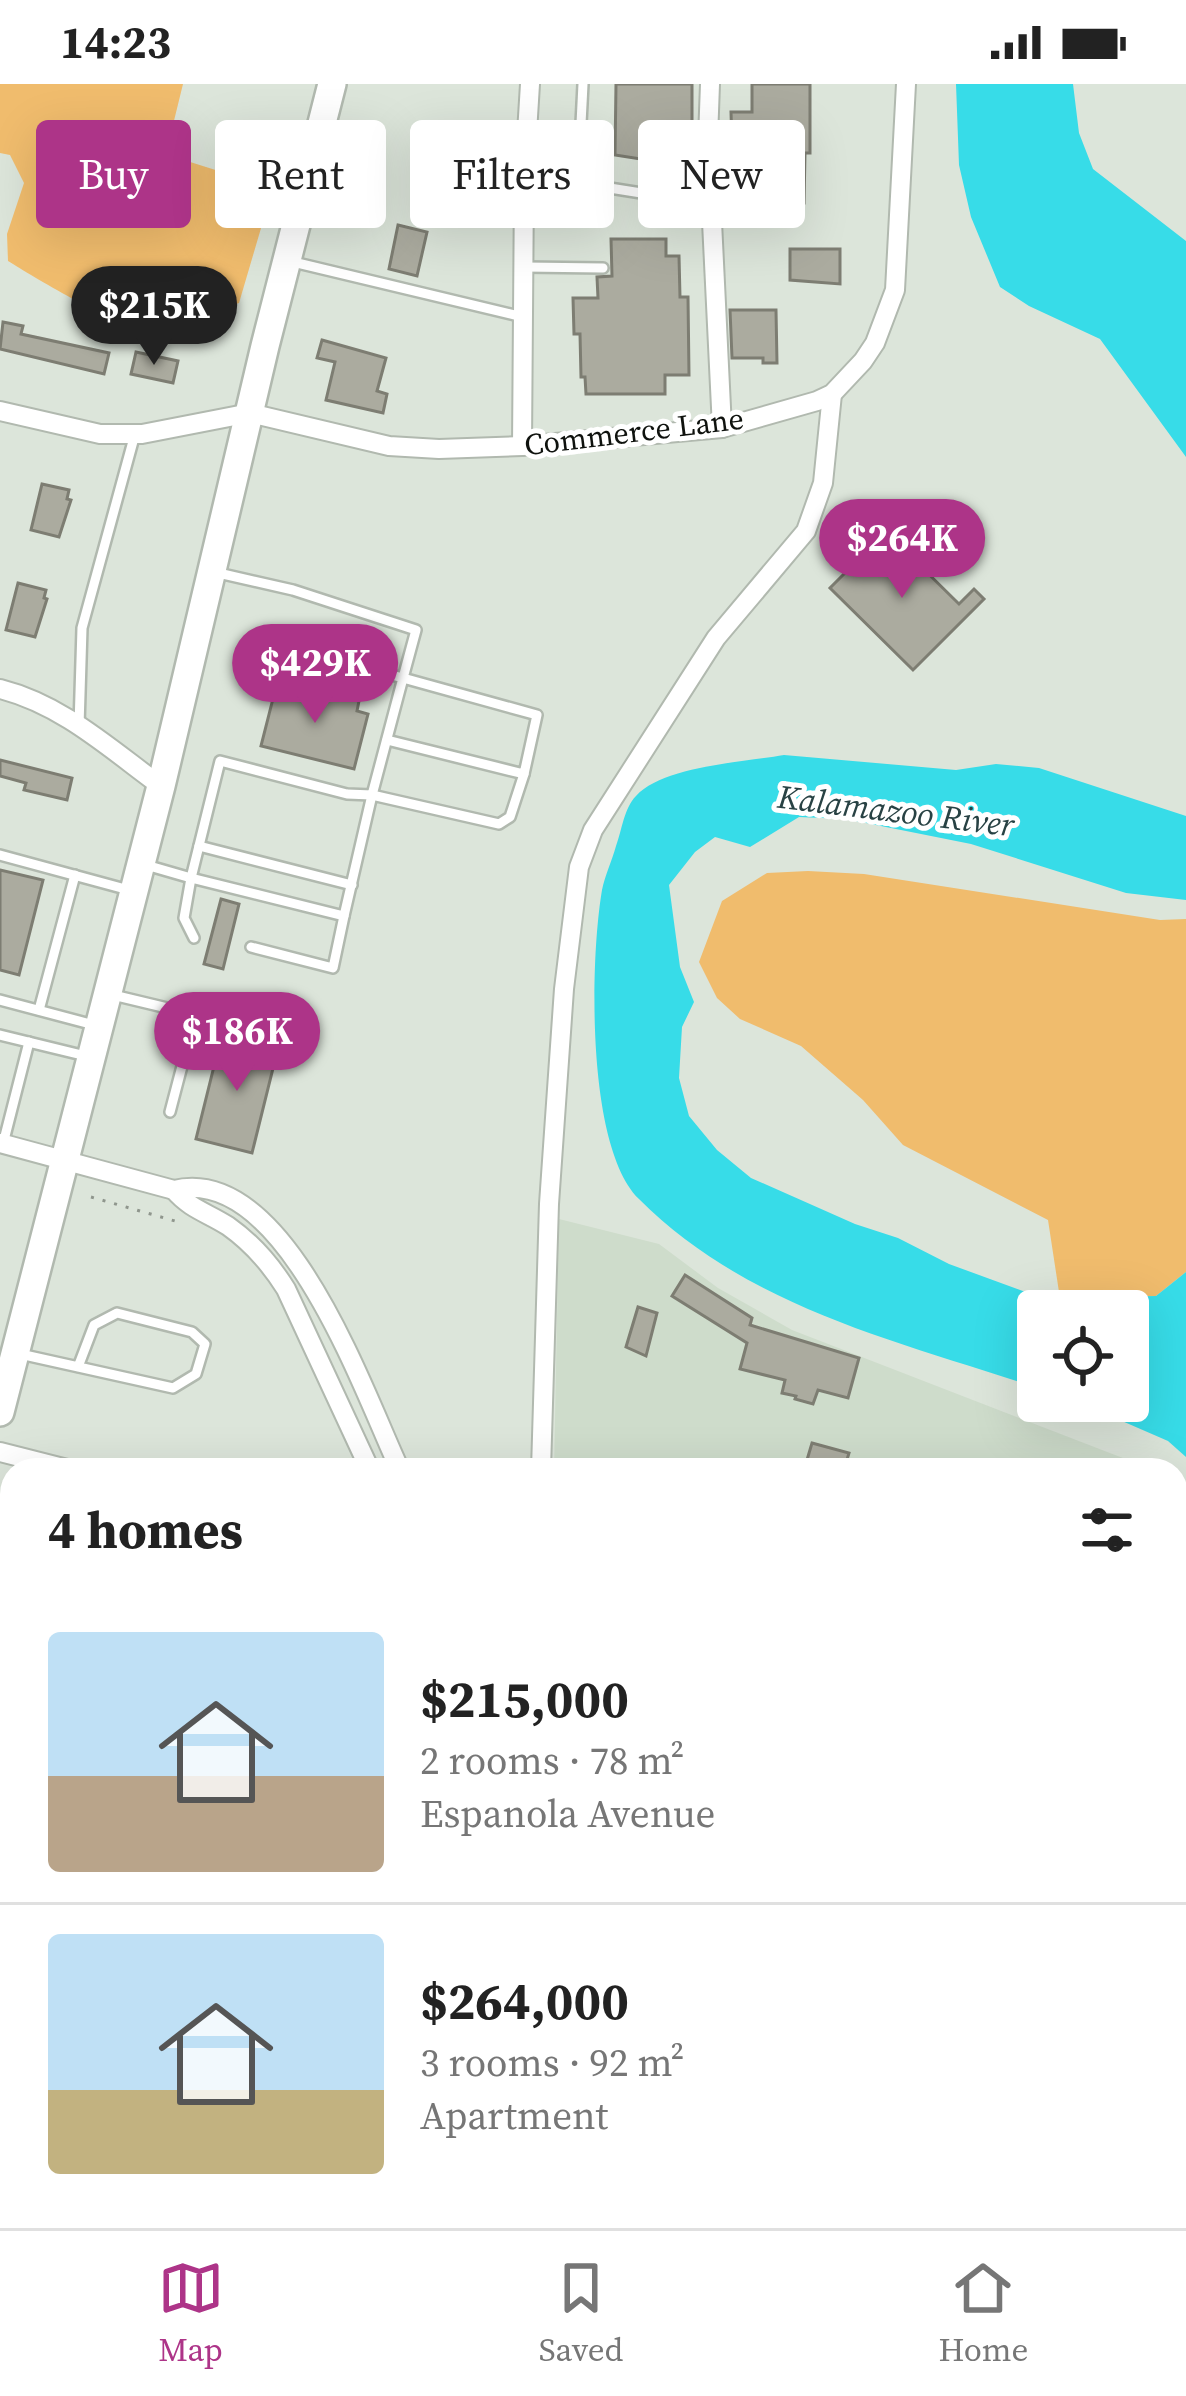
<!DOCTYPE html>
<meta charset="utf-8">
<style>
body{margin:0;font-family:"Source Serif 4",serif;background:#f6f6f6;color:#222;height:100vh;display:flex;flex-direction:column;font-size:45px;white-space:nowrap}
*{box-sizing:border-box;margin:0}
p{font-size:39px;color:#767676}
.icon{flex:none;width:66px;height:66px;fill:none;stroke:currentColor;stroke-width:2;stroke-linecap:round;stroke-linejoin:round}
.map{position:relative;flex:1;overflow:hidden}
.panel{position:absolute;left:0px;top:1374px;width:1188px;height:771px;display:flex;flex-direction:column;background:#fff;border-radius:36px 36px 0 0;box-shadow:0 12px 48px #0002}
.panel>*{flex:none}
.top-card{position:absolute;left:36px;top:36px;width:1116px;height:108px;display:flex;gap:24px}
.fabs{position:absolute;left:1017px;top:1206px;display:grid;gap:24px}
.fabs a{display:grid;place-items:center;width:132px;height:132px;border-radius:12px;background:#fff;box-shadow:0 12px 48px #0002;font-size:60px}
.price{position:absolute;translate:-50% -102px;padding:0 27px;border-radius:42px;background:#ad3488;color:#fff;font-size:39px;line-height:78px;filter:drop-shadow(0 3px 6px #0008)}
.price::after{content:'';position:absolute;left:50%;top:72px;width:36px;height:27px;margin-left:-18px;background:inherit;clip-path:polygon(0 0,100% 0,50% 100%)}
.price.on{background:#222;color:#fff}
ul{padding:0;list-style:none}
li{display:flex;align-items:center;gap:36px;height:300px;padding:0 48px}
li+li{border-top:3px solid #e0e0e0}
li span{display:grid;place-items:center;flex:none;width:336px;height:240px;border-radius:12px;color:#555}
li>.icon{margin-inline-start:auto}
span .icon{width:144px;height:144px;fill:#fffc;stroke-width:1}
li b{font-size:51px}
h2{display:flex;justify-content:space-between;align-items:center;height:144px;padding:0 48px;font-size:51px}
.chip{padding:0 42px;border-radius:12px;background:#fff;box-shadow:0 12px 48px #0002;font-size:42px;line-height:108px}
.chip.on{background:#ad3488;color:#fff}
.status{display:flex;justify-content:space-between;align-items:center;height:84px;padding:0 60px;background:#fff;direction:ltr}
.status svg{height:33px;fill:currentColor}
.tabs{display:flex;justify-content:space-around;align-items:center;height:168px;border-top:3px solid #e0e0e0;background:#fff;font-size:33px;color:#767676}
.tabs a{display:grid;justify-items:center;gap:6px}
.tabs .on{color:#ad3488}
.map>svg:first-child{display:block}
.built{fill:#cedccb}
.green{fill:#f0bc6d}
.water{fill:#37dce8}
.building{fill:#abab9f;stroke:#7d7d72;stroke-width:3}
.lines{fill:none;stroke-linecap:round;stroke-linejoin:round}
.lane-casing{stroke:#b1b9af;stroke-width:14}
.street-casing{stroke:#b1b9af;stroke-width:22}
.secondary-casing{stroke:#b1b9af;stroke-width:32}
.path{stroke:#8f968d;stroke-width:3;stroke-dasharray:3 9;stroke-linecap:butt}
.lane{stroke:#fff;stroke-width:9}
.street{stroke:#fff;stroke-width:18}
.secondary{stroke:#fff;stroke-width:27}
.rail-casing{stroke:#7b827a;stroke-width:10}
.rail{stroke:#fff;stroke-width:6;stroke-dasharray:18;stroke-linecap:butt}
.labels{text-anchor:middle;stroke-width:10;stroke-linejoin:round;paint-order:stroke}
.street-label{font-size:30px;fill:#0f120e;stroke:#fff}
.water-label{font-size:33px;font-style:italic;fill:#284244;stroke:#fff}
</style>
<div class="status"><b>14:23</b><svg viewBox="0 0 49 12"><path d="M0 12V9h3v3zM5 12V6h3v6zM10 12V3h3v9zM15 12V0h3v12zM26 1h20v11H26zM47 4h2v5h-2z"/></svg></div>
<div class="map">
<svg width="1186" height="2144" viewBox="0 0 1186 2144">
<rect width="100%" height="100%" fill="#dce5da"/>
<g class="built">
<polygon points="559,1135 659,1160 718,1204 792,1246 1128,1376 1122,1386 554,1386"/>
<polygon points="636,2133 1042,2133 1039,2144 634,2144"/>
</g>
<g class="green">
<path d="M0 0H183L169 57 187 77 225 89 269 117 239 219C208 230 170 241 136 240 109 239 34 193 8 177L7 150 24 99 10 71 0 69Z"/>
<polygon points="808,787 864,790 1160,836 1186,835 1186,1188 1156,1212 1099,1213 1061,1221 1048,1136 903,1061 863,1016 801,962 740,935 717,914 699,878 722,817 767,789"/>
</g>
<g class="water">
<polygon points="956,0 1073,0 1079,49 1093,85 1186,157 1186,373 1100,255 1029,222 1000,203 971,133 959,81"/>
<path d="M784 671 956 686 996 680 1039 684 1186 732V816L1126 809 971 760 846 735 799 733 750 763 715 753 695 768 669 801 680 883 694 918 682 943 679 994 689 1032 717 1066 751 1094 855 1140 898 1154 949 1180 1061 1221 1099 1213 1156 1212 1186 1188V1373L1168 1357 1076 1317H1128V1227H1038V1304C897 1257 748 1224 639 1115 586 1063 590 877 602 806 605 791 612 777 616 762 622 746 624 724 636 712 663 682 745 678 784 671Z"/>
</g>
<g class="building">
<polygon points="616,0 692,0 692,83 615,71"/>
<polygon points="752,0 810,0 810,69 805,69 804,119 766,118 767,97 733,96 731,28 752,28"/>
<polygon points="398,141 427,148 417,192 389,185"/>
<polygon points="611,155 666,155 666,172 679,172 680,213 688,213 689,291 665,291 665,310 586,310 585,293 581,293 580,250 574,250 573,214 598,214 597,193 612,192"/>
<polygon points="790,165 840,165 840,200 790,196"/>
<polygon points="730,226 776,226 777,279 763,279 763,274 732,274"/>
<polygon points="3,238 23,242 21,250 109,269 104,290 0,265"/>
<polygon points="322,256 386,274 377,307 387,310 383,329 326,316 335,278 317,274"/>
<polygon points="136,268 178,277 173,299 131,290"/>
<polygon points="42,400 69,406 67,415 71,416 59,453 31,446"/>
<polygon points="886,448 959,520 974,505 984,515 913,586 830,504"/>
<polygon points="18,499 46,506 44,514 47,515 35,553 6,546"/>
<polygon points="277,599 359,617 357,627 368,630 354,685 261,662"/>
<polygon points="0,676 72,694 67,716 24,706 26,699 0,692"/>
<polygon points="0,786 43,796 19,891 0,886"/>
<polygon points="221,815 239,820 223,885 204,880"/>
<polygon points="222,950 278,964 252,1069 196,1055"/>
<polygon points="685,1191 752,1234 750,1241 859,1274 848,1314 818,1306 813,1320 795,1315 796,1312 782,1309 785,1296 740,1285 747,1259 672,1212"/>
<polygon points="638,1223 657,1229 646,1272 626,1263"/>
<polygon points="812,1359 849,1369 844,1386 804,1386"/>
</g>
<g class="lines">
<defs>
<g id="lane">
<polyline points="526,99 578,99 711,120"/>
<polyline points="578,99 583,0"/>
<polyline points="289,177 523,233"/>
<polyline points="524,183 603,184"/>
<polyline points="214,488 293,506 416,546 403,594 537,631 524,690 387,656"/>
<polyline points="79,642 82,544 135,350"/>
<polyline points="199,762 352,801"/>
<polyline points="0,771 129,806"/>
<polyline points="146,781 191,794 220,677 347,710 372,711 403,594 288,564"/>
<polyline points="194,854 184,834 191,794 344,832 372,711 499,740 510,733 524,690"/>
<polyline points="251,863 333,884 344,832"/>
<polyline points="113,911 184,928 192,944 170,1028"/>
<polyline points="0,916 94,941"/>
<polyline points="39,926 75,791"/>
<polyline points="0,951 86,972"/>
<polyline points="3,1060 29,958"/>
<polyline points="20,1270 173,1304 196,1290 205,1260 192,1248 117,1229 94,1241 78,1283"/>
<polyline points="535,2133 559,2137 560,2133"/>
<polyline points="526,2144 527,2133"/>
</g>
<g id="street">
<polyline points="710,0 708,55 722,344"/>
<polyline points="0,327 100,350 142,350 250,329 389,362 439,365 522,362 722,344 817,317 832,310 863,277 875,259 895,206 906,0"/>
<polyline points="522,362 524,98 530,0"/>
<path d="M0 605C63 621 110 665 161 702"/>
<path d="M0 1059 174 1106C285 1079 363 1307 400 1386"/>
<path d="M174 1106C190 1125 208 1129 228 1142 252 1159 271 1181 286 1205L370 1386"/>
<polyline points="0,1368 71,1386"/>
<polyline points="541,1386 549,1120 564,905 579,783 593,746 716,554 806,447 823,399 832,310"/>
<polyline points="0,1535 12,1538"/>
<polyline points="0,1825 12,1828"/>
<polyline points="0,2014 12,2017"/>
<polyline points="90,2144 93,2133"/>
<polyline points="600,2144 604,2133"/>
</g>
<polyline id="secondary" points="0,1328 161,702 265,262 332,0"/>
</defs>
<use href="#lane" class="lane-casing"/>
<use href="#street" class="street-casing"/>
<use href="#secondary" class="secondary-casing"/>
<polyline class="path" points="91,1113 182,1139"/>
<use href="#lane" class="lane"/>
<use href="#street" class="street"/>
<use href="#secondary" class="secondary"/>
<defs>
<g id="rail">
<polyline points="1176,1707 1186,1670"/>
<polyline points="1057,2144 1060,2133"/>
</g>
</defs>
<use href="#rail" class="rail-casing"/>
<use href="#rail" class="rail"/>
</g>
<g class="labels">
<g class="street-label">
<text transform="translate(634 348) rotate(-7)" y="10">Commerce Lane</text>
</g>
<g class="water-label">
<text transform="translate(896 726) rotate(7)" y="12">Kalamazoo River</text>
</g>
</g>
</svg>
<div class="fabs">
<a><svg class="icon" aria-label="locate" viewBox="0 0 24 24"><circle cx="12" cy="12" r="6"/><path d="M12 2v4M12 18v4M2 12h4M18 12h4"/></svg></a>
</div>
<b class="price on" style="left:154px;top:284px">$215K</b>
<b class="price" style="left:902px;top:517px">$264K</b>
<b class="price" style="left:315px;top:642px">$429K</b>
<b class="price" style="left:237px;top:1010px">$186K</b>
<div class="top-card">
<a class="chip on">Buy</a>
<a class="chip">Rent</a>
<a class="chip">Filters</a>
<a class="chip">New</a>
</div>
<section class="panel">
<h2>4 homes<svg class="icon" aria-label="filters" viewBox="0 0 24 24"><path d="M4 7h16M4 17h16"/><circle cx="9" cy="7" r="2"/><circle cx="15" cy="17" r="2"/></svg></h2>
<ul>
<li><span style="background:linear-gradient(#bfe0f5 60%,#b9a48a 0)"><svg class="icon" aria-label="home" viewBox="0 0 24 24"><path d="M3 11l9-7 9 7M6 9v11h12V9"/></svg></span><div><b>$215,000</b><p>2 rooms · 78 m²</p><p>Espanola Avenue</p></div></li>
<li><span style="background:linear-gradient(#bfe0f5 65%,#c2b280 0)"><svg class="icon" aria-label="home" viewBox="0 0 24 24"><path d="M3 11l9-7 9 7M6 9v11h12V9"/></svg></span><div><b>$264,000</b><p>3 rooms · 92 m²</p><p>Apartment</p></div></li>
</ul>
</section>
</div>
<nav class="tabs">
<a class="on"><svg class="icon" aria-label="map" viewBox="0 0 24 24"><path d="M3 6l6-2 6 2 6-2v14l-6 2-6-2-6 2zM9 4v14M15 6v14"/></svg>Map</a>
<a><svg class="icon" aria-label="saved" viewBox="0 0 24 24"><path d="M7 4h10v16l-5-4-5 4z"/></svg>Saved</a>
<a><svg class="icon" aria-label="home" viewBox="0 0 24 24"><path d="M3 11l9-7 9 7M6 9v11h12V9"/></svg>Home</a>
</nav>
